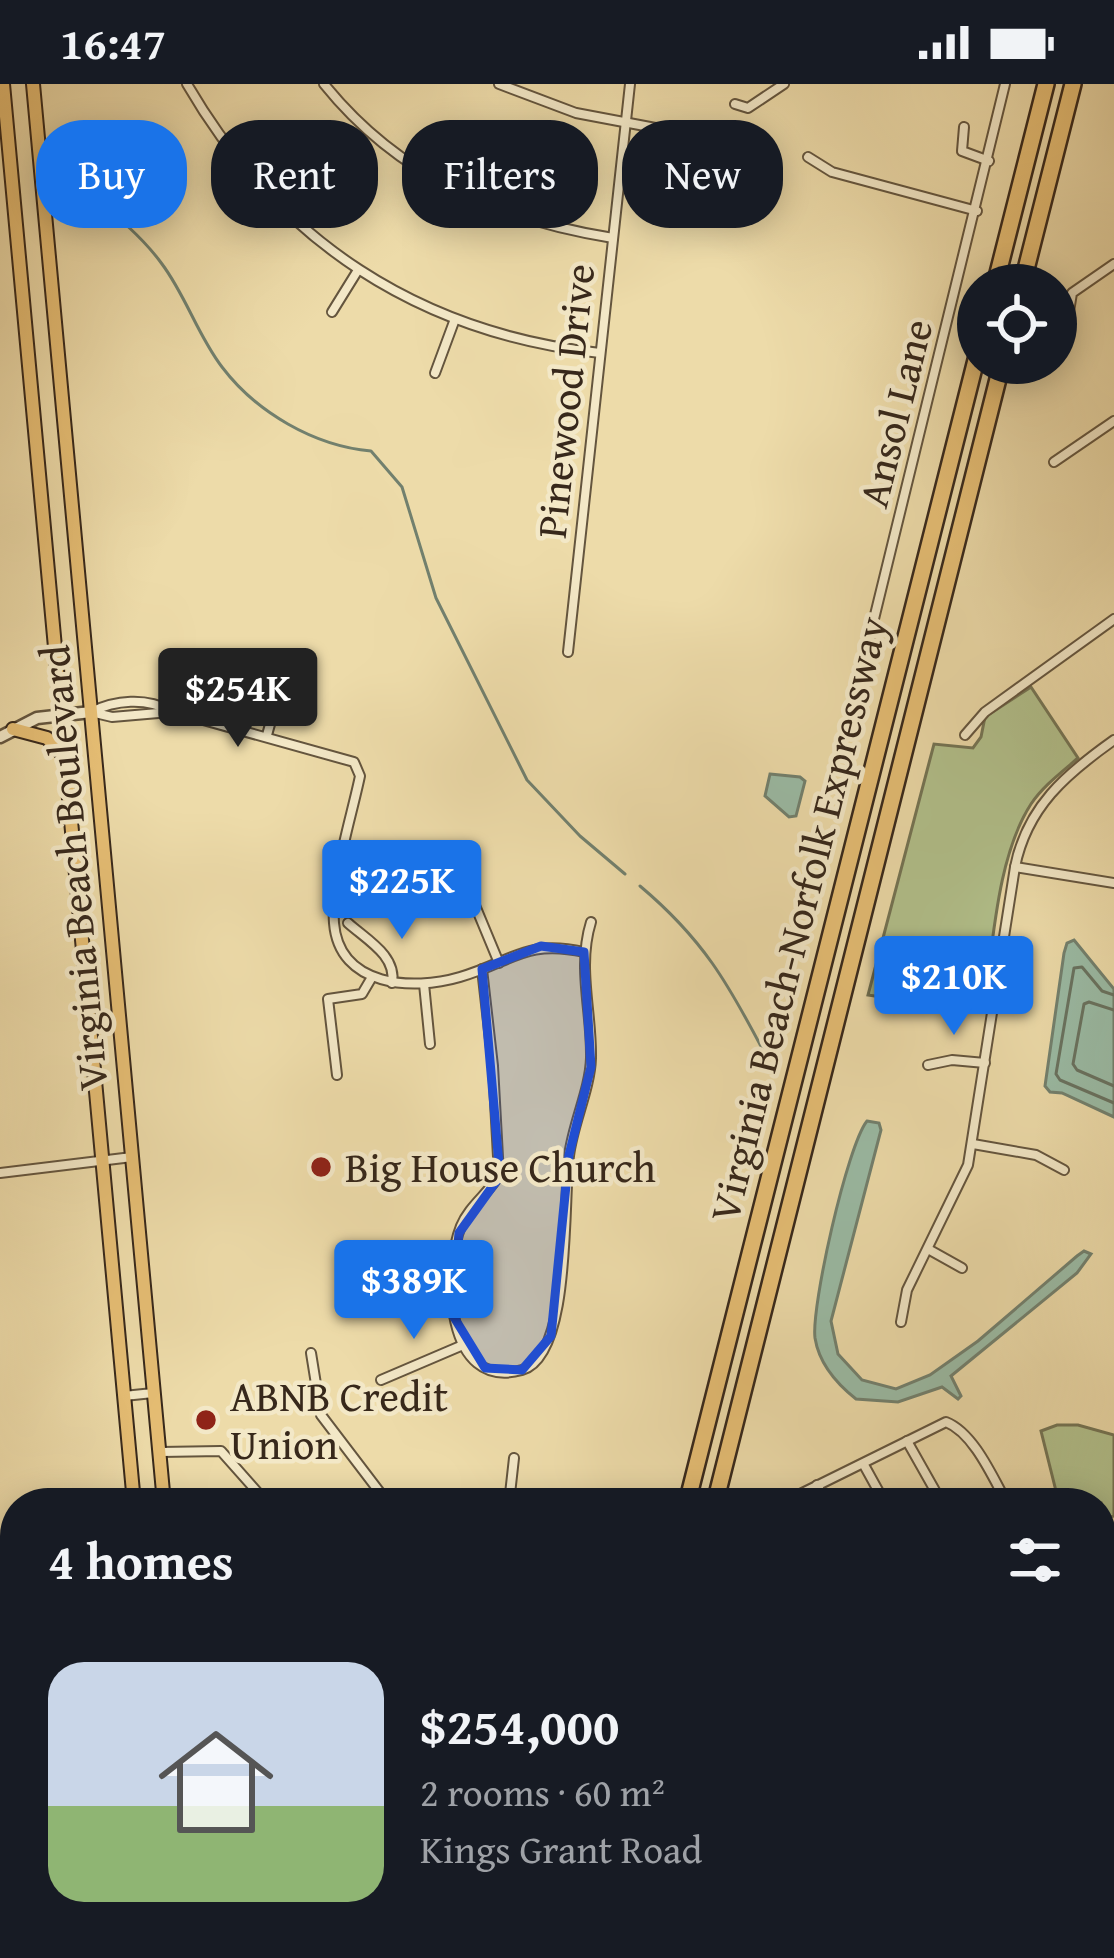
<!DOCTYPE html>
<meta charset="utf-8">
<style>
body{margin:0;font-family:"Gentium Book Plus",serif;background:#20242c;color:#f1f3f6;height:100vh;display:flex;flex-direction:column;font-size:45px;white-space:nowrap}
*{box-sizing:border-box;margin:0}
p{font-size:39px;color:#9ea1a6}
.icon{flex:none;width:66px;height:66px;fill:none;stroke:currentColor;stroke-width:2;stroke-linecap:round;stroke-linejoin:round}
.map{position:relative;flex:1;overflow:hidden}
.panel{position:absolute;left:0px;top:1404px;width:1116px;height:471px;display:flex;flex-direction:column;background:#171b24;border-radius:48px 48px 0 0;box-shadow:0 6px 30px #0003}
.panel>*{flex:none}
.guide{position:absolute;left:36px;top:36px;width:1044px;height:108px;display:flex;gap:24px}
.buttons{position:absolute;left:957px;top:180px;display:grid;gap:24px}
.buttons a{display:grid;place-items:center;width:120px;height:120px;border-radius:50%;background:#171b24;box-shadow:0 6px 30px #0003;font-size:60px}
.price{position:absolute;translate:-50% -102px;padding:0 27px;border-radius:12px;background:#1a73e8;color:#fff;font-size:39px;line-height:78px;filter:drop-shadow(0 3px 6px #0008)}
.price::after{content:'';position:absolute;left:50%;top:72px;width:36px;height:27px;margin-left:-18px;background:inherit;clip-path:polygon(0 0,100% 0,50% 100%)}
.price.selected{background:#222;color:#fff}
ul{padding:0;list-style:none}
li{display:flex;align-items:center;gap:36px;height:300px;padding:0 48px}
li+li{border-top:3px solid #363941}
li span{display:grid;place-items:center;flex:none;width:336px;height:240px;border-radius:36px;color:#555}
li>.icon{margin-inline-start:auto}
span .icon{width:144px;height:144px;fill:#fffc;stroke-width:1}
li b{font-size:51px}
h2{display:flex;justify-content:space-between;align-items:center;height:144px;padding:0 48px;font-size:51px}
.chip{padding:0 42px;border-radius:48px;background:#171b24;box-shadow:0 6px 30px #0003;font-size:42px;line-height:108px}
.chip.selected{background:#1a73e8;color:#fff}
.status{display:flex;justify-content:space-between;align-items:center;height:84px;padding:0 60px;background:#171b24;direction:ltr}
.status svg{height:33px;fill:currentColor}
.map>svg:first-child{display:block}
.green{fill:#b2c18c;stroke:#747454;stroke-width:3}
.water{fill:#9abba5;stroke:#72806e;stroke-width:3}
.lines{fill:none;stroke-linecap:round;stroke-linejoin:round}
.shore{stroke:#687260;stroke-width:3}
.stream{stroke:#72806e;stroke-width:3}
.minor-casing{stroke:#64553e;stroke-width:12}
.tertiary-casing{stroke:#64553e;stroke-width:15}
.primary-casing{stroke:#37281b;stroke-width:16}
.motorway-casing{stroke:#37281b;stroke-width:20}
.minor{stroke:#f3e8c7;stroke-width:8}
.tertiary{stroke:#f3e8c7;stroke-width:10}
.primary{stroke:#e6be74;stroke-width:12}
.motorway{stroke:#e6be74;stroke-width:15}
.marked{fill:#1d4ed8;fill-opacity:0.2;stroke:#1d4ed8;stroke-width:9;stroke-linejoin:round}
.poi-dot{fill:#8f2418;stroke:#f3e8c7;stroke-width:4.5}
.labels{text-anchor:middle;stroke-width:9;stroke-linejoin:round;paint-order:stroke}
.street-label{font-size:42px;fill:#37281b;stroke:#f3e8c7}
.poi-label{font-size:42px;fill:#37281b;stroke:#f3e8c7;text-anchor:start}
</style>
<div class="status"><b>16:47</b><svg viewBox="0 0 49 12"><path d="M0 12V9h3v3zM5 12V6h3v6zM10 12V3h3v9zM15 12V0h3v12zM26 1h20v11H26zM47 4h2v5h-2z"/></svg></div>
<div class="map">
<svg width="1114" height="1874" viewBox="0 0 1114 1874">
<rect width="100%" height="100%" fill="#eddba9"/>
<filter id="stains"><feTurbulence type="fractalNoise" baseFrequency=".00167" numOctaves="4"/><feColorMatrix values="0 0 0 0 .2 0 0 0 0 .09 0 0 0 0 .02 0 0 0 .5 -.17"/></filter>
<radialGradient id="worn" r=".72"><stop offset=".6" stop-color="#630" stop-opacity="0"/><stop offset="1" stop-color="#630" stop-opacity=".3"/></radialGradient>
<g class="green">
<path d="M1031 603 1078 674C1062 688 1043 702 1031 720 996 774 993 864 983 928L868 911 934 660 973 664 981 653 985 633Z"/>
<polygon points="1057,1341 1078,1341 1114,1351 1114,1432 1101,1435 1101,1419 1059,1419 1041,1347"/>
</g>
<g class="water">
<polygon points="770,690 800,693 805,697 796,732 789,733 765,712"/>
<polygon points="1074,856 1114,905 1114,1033 1062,1009 1050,1008 1045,1002 1064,869 1067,859"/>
<path d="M867 1037 879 1039 881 1046 831 1237 838 1270 862 1296 896 1305 930 1291 978 1257 1077 1172 1084 1167 1091 1170 1077 1189 951 1292 961 1312 958 1315 942 1303 898 1318 856 1315C837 1300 819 1279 815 1254 811 1223 847 1062 867 1037Z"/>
</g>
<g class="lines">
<g class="shore">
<polyline points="1114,911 1102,907 1082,883 1074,884 1056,990 1060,996 1114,1019"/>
<polyline points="1114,926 1089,918 1084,920 1073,980 1077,986 1114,1002"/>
</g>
<g class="stream">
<path d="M64 65 75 73 70 90 75 98C105 123 139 148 162 180 186 212 198 252 222 283 256 328 314 362 371 367L402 403 436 514 527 696 580 752 625 790"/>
<path d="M640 802C703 855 728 899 765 970"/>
</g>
<defs>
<g id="minor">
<path d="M187 0C278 157 419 249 600 269"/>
<path d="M324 0C398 92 499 136 613 154"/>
<polyline points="499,0 576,29 666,46"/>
<polyline points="735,20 748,24 784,0"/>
<polyline points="964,43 962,67 989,77"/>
<polyline points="808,73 832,88 977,127"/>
<polyline points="332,228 358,186"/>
<polyline points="1067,240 1072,209 1114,180"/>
<polyline points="435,289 455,235"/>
<polyline points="1054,378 1114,337"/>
<polyline points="568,568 630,0"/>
<path d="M91 628C115 616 146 613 171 627L354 678 360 692C351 735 331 796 334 839 339 903 413 907 460 893 512 878 525 855 584 868"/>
<polyline points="91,628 112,633 170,628"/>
<polyline points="849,637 1005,0"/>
<polyline points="267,651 287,580 295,575"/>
<polyline points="965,651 985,628 1114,535"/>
<polyline points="1015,783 1114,799"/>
<polyline points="462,790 499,879"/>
<path d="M348 839C367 856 397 872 392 899"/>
<path d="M482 885 493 982 499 1091C489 1109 469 1122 461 1142 443 1186 444 1308 522 1286 572 1272 563 1116 569 1072 573 1039 590 1006 591 974 592 928 577 883 591 838"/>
<polyline points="424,900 430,960"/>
<polyline points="928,981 952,976 985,979"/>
<polyline points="337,991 328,915 362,910 372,893"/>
<polyline points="973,1060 1036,1071 1064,1086"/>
<polyline points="0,1089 132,1073"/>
<polyline points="928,1165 962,1184"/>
<path d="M901 1238 907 1206 968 1081 1015 783C1027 723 1066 690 1114 656"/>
<polyline points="311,1269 321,1331 388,1419"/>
<polyline points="381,1296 463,1261"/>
<polyline points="124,1312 153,1309"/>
<polyline points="907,1357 942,1419"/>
<polyline points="161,1368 221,1367 267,1419"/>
<polyline points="864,1381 885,1419"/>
<polyline points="817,1401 827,1419"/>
<polyline points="509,1419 514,1374"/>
<path d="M782 1419 946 1338C974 1349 993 1394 1007 1419"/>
<polyline points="1101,1658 1114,1655"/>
<polyline points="0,1831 15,1829"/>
<polyline points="954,1860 957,1874"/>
<polyline points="886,1873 938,1860"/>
</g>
<polyline id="tertiary" points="0,653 37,634 91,628"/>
<g id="primary">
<polyline points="3,0 134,1419"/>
<polyline points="33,0 164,1419"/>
<polyline points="13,645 47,654 63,671"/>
<polyline points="174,1860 176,1874"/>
<polyline points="204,1860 206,1874"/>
</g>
<g id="motorway">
<polyline points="995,201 1046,0"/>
<polyline points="1022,201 1073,0"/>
<polyline points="687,1419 978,268"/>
<polyline points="715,1419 1002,279"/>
<polyline points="581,1874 583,1860"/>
<polyline points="607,1874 610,1860"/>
</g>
</defs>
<use href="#minor" class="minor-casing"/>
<use href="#tertiary" class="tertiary-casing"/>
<use href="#primary" class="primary-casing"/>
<use href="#motorway" class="motorway-casing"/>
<use href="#minor" class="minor"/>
<use href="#tertiary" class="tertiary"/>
<use href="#primary" class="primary"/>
<use href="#motorway" class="motorway"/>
</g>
<path class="marked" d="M541 862 584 868 591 983 569 1071 551 1252 522 1286 485 1284 452 1230 459 1149 500 1092 482 885Z"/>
<g class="poi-dot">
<circle cx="321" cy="1083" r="12"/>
<circle cx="206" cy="1336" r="12"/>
</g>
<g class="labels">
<g class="street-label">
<text transform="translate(565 317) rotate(-84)" y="15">Pinewood Drive</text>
<text transform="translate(895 329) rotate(-76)" y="15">Ansol Lane</text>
<text transform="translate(73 784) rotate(-95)" y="15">Virginia Beach Boulevard</text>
<text transform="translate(798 835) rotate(-76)" y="15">Virginia Beach-Norfolk Expressway</text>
</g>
<g class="poi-label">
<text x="345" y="1098">Big House Church</text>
<text x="230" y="1327">ABNB Credit<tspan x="230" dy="48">Union</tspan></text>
</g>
</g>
<rect width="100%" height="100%" filter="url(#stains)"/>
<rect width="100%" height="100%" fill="url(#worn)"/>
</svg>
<div class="buttons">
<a><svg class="icon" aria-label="locate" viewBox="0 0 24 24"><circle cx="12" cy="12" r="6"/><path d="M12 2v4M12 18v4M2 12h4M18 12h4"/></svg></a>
</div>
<b class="price selected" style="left:238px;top:666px">$254K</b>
<b class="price" style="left:402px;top:858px">$225K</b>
<b class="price" style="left:954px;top:954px">$210K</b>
<b class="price" style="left:414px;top:1258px">$389K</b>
<div class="guide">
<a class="chip selected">Buy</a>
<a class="chip">Rent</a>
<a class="chip">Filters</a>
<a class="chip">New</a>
</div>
<section class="panel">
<h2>4 homes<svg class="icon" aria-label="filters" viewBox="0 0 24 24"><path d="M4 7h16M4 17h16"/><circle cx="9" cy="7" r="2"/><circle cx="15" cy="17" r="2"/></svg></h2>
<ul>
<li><span style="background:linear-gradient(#c9d6e8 60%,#8fb573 0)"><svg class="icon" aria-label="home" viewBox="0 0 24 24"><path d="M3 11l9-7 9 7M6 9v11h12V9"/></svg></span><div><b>$254,000</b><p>2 rooms · 60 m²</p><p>Kings Grant Road</p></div></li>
</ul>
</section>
</div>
